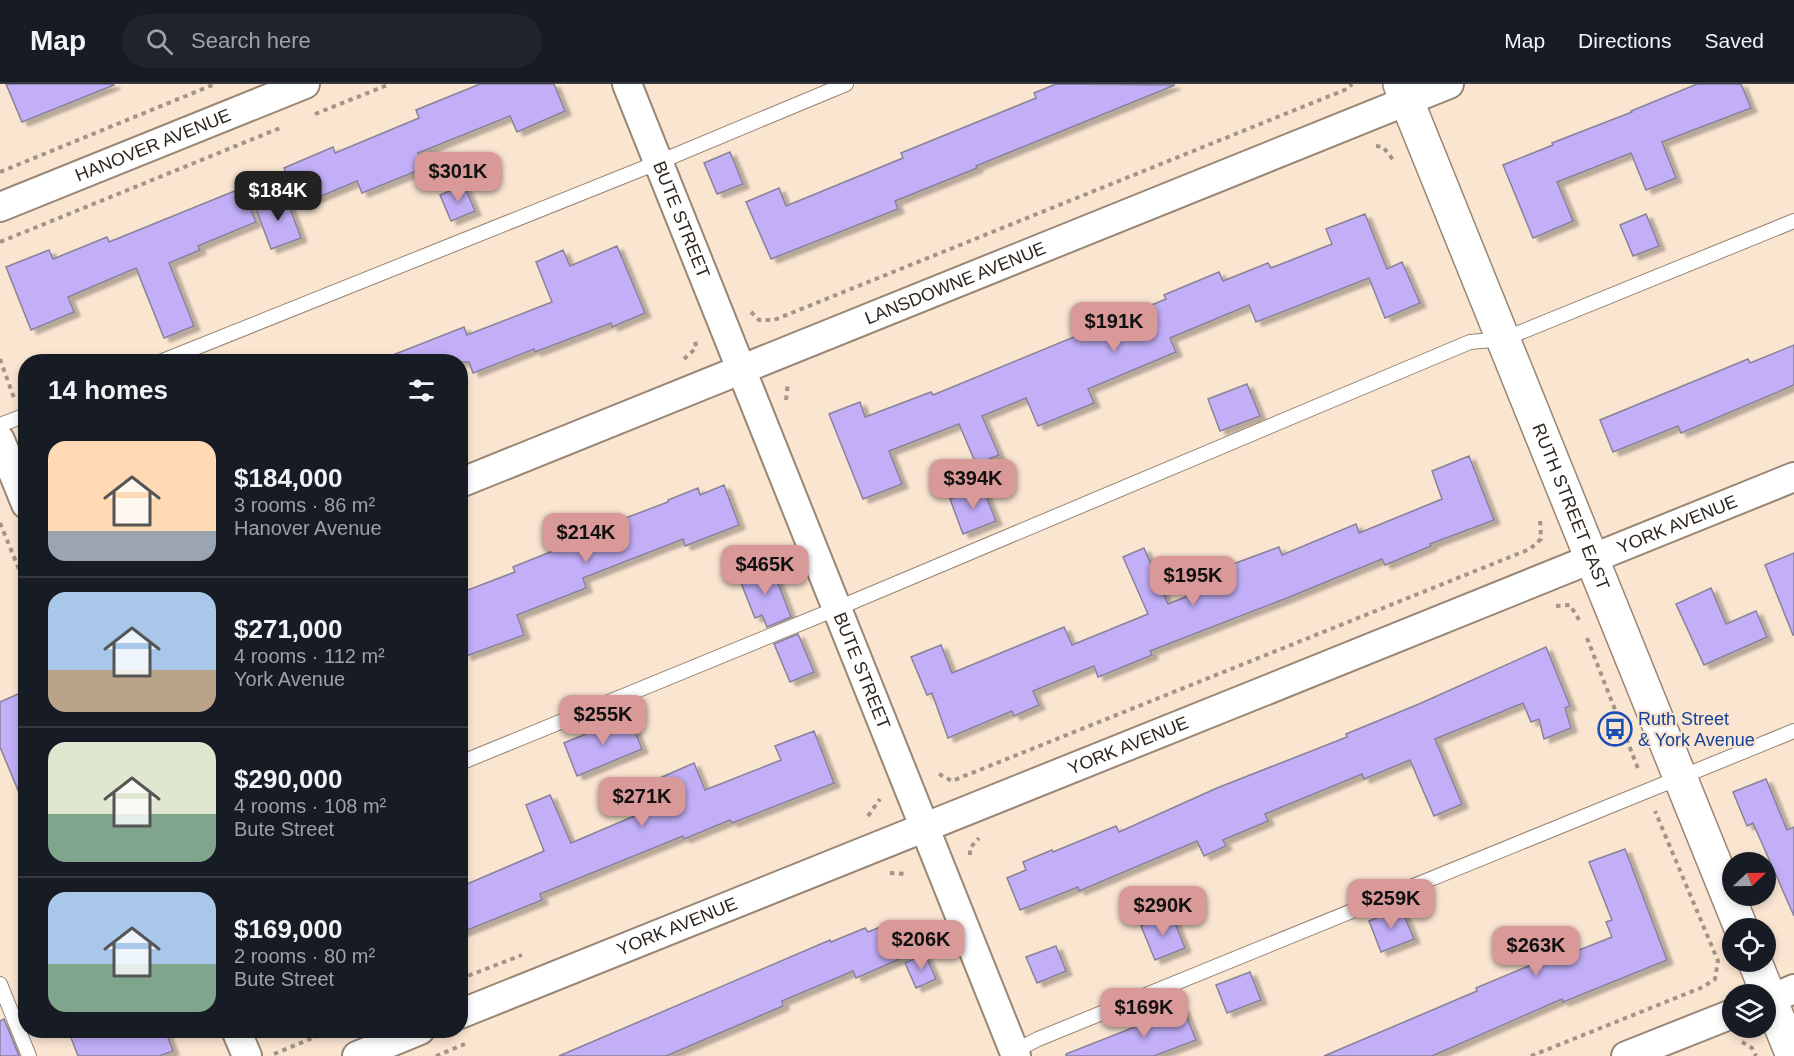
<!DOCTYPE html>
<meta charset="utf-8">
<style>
body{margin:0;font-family:Arial,sans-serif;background:#20242c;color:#f1f3f6;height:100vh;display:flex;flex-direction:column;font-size:22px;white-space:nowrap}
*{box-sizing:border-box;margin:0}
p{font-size:20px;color:#9ea1a6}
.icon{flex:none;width:33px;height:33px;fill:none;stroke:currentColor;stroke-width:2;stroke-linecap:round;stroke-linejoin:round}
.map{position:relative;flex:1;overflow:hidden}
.drawer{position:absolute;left:18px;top:270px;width:450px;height:684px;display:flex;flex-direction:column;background:#171b24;border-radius:24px;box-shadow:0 3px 9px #0003}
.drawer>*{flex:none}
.needle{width:39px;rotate:68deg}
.fabs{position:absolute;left:1722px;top:768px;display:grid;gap:12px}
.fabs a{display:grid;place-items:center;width:54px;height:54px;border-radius:50%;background:#171b24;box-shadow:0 3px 9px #0003;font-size:30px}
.price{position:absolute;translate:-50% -51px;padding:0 14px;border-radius:12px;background:#d99998;color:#111;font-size:20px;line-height:39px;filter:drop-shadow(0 2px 3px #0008)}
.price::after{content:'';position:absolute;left:50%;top:36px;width:18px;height:14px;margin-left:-9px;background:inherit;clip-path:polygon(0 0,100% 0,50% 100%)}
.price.on{background:#222;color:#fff}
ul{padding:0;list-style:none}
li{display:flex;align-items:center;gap:18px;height:150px;padding:0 30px}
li+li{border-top:2px solid #363941}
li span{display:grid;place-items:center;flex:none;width:168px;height:120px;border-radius:18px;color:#555}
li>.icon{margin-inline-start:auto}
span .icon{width:72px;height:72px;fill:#fffc;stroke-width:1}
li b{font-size:26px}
h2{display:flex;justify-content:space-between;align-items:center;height:72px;padding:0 30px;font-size:26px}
header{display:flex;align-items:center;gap:36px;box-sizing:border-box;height:84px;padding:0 30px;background:#171b24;border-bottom:2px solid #363941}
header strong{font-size:28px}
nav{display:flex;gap:33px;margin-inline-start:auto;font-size:21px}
.search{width:420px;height:54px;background:#20242c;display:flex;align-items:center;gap:15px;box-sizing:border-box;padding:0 21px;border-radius:33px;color:#9ea1a6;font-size:22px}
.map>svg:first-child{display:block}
.building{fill:#c2aff8;stroke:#878299;stroke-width:1.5;filter:url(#shadow)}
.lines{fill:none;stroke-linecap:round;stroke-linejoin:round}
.lane-casing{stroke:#988573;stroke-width:16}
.street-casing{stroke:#988573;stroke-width:32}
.secondary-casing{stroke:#988573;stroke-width:36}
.path{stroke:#a49486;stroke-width:4;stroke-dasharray:4.5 4.5;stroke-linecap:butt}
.lane{stroke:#fff;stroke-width:14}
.street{stroke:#fff;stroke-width:28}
.secondary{stroke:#fff;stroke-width:33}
.labels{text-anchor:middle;stroke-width:4.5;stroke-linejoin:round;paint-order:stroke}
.street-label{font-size:18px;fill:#2f271f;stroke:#fae5d1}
.transit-label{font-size:18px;fill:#164399;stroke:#fae5d1;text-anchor:start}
</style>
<header>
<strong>Map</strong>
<div class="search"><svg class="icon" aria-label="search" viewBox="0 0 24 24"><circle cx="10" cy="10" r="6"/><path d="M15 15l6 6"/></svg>Search here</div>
<nav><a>Map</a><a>Directions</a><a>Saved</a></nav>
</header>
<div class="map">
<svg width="1794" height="972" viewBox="0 0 1794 972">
<defs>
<filter id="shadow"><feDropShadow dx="6" dy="4" stdDeviation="1.5" flood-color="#0004"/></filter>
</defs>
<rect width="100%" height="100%" fill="#fae5d1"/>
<g class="building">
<polygon points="6,0 113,0 114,1 22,38"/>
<polygon points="480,0 554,0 565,27 517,48 510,32 418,69 424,84 362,109 357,97 300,121 284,84 333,63 335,69 419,34 416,26"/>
<polygon points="1056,0 1175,1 976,82 977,84 895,117 898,125 771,175 746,118 779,104 786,122 903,74 901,69 1036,14 1034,9"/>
<polygon points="1697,0 1741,0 1751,24 1662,58 1676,94 1646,106 1631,69 1557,98 1573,137 1533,154 1503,81 1553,61 1552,59 1632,28 1631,27"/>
<polygon points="730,68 743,100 717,110 704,79"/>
<polygon points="464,101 475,127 451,137 440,111"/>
<polygon points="242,104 256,138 198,162 200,166 169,179 194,242 164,254 136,184 68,213 74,228 31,246 6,183 49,166 53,175 107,153 109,158"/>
<polygon points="285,111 301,154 271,165 255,122"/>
<polygon points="1365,130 1387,185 1402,178 1420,219 1385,234 1369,194 1256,238 1249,221 1170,254 1176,268 1088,305 1094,319 1038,342 1026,314 982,332 999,371 976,380 959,340 889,367 902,400 863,415 829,330 860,318 865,333 931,308 933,311 1166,215 1164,211 1219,188 1223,197 1268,179 1271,184 1332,160 1326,145"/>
<polygon points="1646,130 1659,162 1633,172 1620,141"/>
<polygon points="617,162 645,229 612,243 611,239 535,268 534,265 473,289 469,278 380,278 380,276 464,243 467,251 552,218 536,178 563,166 570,182"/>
<polygon points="1794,261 1794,301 1681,349 1678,342 1613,368 1600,336 1748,275 1750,279"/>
<polygon points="1247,300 1260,332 1220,347 1208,315"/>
<polygon points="1469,372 1494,436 1430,460 1431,462 1385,481 1382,475 1287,514 1150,567 1152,571 1098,593 1094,582 1033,607 1039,621 1014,632 1012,627 948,654 932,609 927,611 911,573 941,561 952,589 1064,543 1072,561 1148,530 1123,473 1144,464 1168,520 1230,495 1225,483 1279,463 1282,471 1356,440 1359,449 1442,415 1432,387"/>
<polygon points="724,401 739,441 685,462 683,455 583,494 586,504 517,531 524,551 466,572 460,557 460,509 515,488 513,483 600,448 599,444 668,418 668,416 698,404 700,411"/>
<polygon points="982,402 996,437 963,450 950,415"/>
<polygon points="1794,469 1794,551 1793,551 1765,481"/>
<polygon points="771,481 791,533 767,543 762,531 755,534 739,494"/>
<polygon points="1711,504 1726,540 1756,527 1767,553 1704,581 1676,520"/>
<polygon points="798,550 814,588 790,598 774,560"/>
<polygon points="1546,563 1570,622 1565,624 1571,644 1544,655 1539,635 1531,638 1523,619 1435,655 1462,720 1434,732 1410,676 1364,695 1362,690 1265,730 1268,737 1223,756 1226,762 1204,772 1197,757 1079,807 1078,803 1020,826 1007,794 1026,786 1023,778 1052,766 1053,768 1116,742 1119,748 1217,704 1347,653 1346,650 1419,620"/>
<polygon points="18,610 26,628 25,723 0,663 0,618"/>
<polygon points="629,632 642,665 577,692 564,659"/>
<polygon points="814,647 834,699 732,739 730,736 684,755 683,752 540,810 542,816 460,849 460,803 544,767 526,721 550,711 571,759 646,727 637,704 694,679 705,706 781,676 775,662"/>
<polygon points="1766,695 1787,746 1794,743 1794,832 1753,739 1747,742 1733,708"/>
<polygon points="1625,765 1667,876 1563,918 1562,915 1432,972 1324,972 1477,907 1476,904 1538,878 1539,882 1612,853 1606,838 1612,836 1589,778"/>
<polygon points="1401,824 1414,855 1381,868 1369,837"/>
<polygon points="1171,829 1185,864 1155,876 1141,842"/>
<polygon points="895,837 909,871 856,894 853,887 782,917 783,922 666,972 559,972 830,856 831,858 865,844 868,848"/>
<polygon points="1056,862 1066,887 1037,899 1026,873"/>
<polygon points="925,870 936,895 916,904 905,879"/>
<polygon points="1250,888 1261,916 1227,929 1216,901"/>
<polygon points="1183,924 1196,956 1154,972 1066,972 1066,970"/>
<polygon points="4,935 19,972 0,972 0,937"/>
<polygon points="68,946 165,946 173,967 159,972 78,972"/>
</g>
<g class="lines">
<defs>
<g id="lane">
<polyline points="160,278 659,78 846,0"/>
<polyline points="0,341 26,331"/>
<polyline points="460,679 838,524 1470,258 1504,255 1794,137"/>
<polyline points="0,900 29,972"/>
<polyline points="1011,969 1038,955 1794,647"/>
</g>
<g id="street">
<path id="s1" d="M627 0 1016 972"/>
<path id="s2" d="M0 123 305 0"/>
<polyline points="0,356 26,420"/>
<path id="s3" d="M460 399 1449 0"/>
<polyline points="1766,917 1794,905"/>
<path id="s4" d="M460 930C905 750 1350 574 1794 393"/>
<polyline points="236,946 247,972"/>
<polyline points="357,972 420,946"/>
<polyline points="1626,972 1732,930"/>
</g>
<g id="secondary">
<path id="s5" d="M1400 0 1741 844"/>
<polyline points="1755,878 1793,972"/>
</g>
</defs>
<use href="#lane" class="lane-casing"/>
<use href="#street" class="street-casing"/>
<use href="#secondary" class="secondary-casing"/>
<g class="path">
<polyline points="315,30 390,0"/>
<polyline points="1376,62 1383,63 1394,77"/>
<polyline points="0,88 215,0"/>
<polyline points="0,158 280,44"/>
<polyline points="751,228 759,236 774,236 1347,5 1352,0"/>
<polyline points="0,275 14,314"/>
<polyline points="684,275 696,264 695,254"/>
<polyline points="786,316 788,298"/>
<polyline points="0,439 26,502"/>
<polyline points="1556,522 1570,521 1581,539"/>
<polyline points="1587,554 1639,687"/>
<polyline points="939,690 952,697 1530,465 1541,455 1540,434"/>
<polyline points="868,732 880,715"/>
<polyline points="970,771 970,764 979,754"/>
<polyline points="890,789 908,790"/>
<polyline points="460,895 522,871"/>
<polyline points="1742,958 1752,964 1756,972"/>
<polyline points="274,970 332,946"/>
<polyline points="436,972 465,960"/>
<polyline points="1531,972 1703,903 1715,895 1718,877 1655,727"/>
</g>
<use href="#lane" class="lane"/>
<use href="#street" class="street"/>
<use href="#secondary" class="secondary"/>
</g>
<defs>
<symbol id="bus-ring" viewBox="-11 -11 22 22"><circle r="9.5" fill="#fae5d1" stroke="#1a4fb4" stroke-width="1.5"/><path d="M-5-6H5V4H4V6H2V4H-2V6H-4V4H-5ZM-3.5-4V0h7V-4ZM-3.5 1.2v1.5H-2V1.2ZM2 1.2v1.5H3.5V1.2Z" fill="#1a4fb4"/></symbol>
</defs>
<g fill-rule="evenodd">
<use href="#bus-ring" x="1596" y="626" width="38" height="38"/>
</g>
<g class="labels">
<g class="street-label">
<text dy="6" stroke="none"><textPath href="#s2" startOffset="165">HANOVER AVENUE</textPath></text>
<text dy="6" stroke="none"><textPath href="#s1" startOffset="146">BUTE STREET</textPath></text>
<text dy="6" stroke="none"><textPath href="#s3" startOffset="534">LANSDOWNE AVENUE</textPath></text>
<text dy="6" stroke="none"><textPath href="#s5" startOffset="456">RUTH STREET EAST</textPath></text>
<text dy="6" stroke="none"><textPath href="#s4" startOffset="1312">YORK AVENUE</textPath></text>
<text dy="6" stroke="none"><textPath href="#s1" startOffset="632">BUTE STREET</textPath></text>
<text dy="6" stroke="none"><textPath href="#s4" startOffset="720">YORK AVENUE</textPath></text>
<text dy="6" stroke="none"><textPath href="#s4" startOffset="234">YORK AVENUE</textPath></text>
</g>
<g class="transit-label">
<text x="1638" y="641">Ruth Street<tspan x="1638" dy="21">&amp; York Avenue</tspan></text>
</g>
</g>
</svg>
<div class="fabs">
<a><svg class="needle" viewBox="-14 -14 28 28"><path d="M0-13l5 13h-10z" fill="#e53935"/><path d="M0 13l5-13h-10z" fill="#9ea1a6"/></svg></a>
<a><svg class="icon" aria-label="locate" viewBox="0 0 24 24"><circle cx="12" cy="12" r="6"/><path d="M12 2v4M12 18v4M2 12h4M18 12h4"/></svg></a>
<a><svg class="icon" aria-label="layers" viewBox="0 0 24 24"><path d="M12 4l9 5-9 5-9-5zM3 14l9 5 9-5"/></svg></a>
</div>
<b class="price" style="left:458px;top:119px">$301K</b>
<b class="price on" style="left:278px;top:138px">$184K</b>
<b class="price" style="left:1114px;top:269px">$191K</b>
<b class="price" style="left:973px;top:426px">$394K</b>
<b class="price" style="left:586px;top:480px">$214K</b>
<b class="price" style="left:765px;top:512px">$465K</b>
<b class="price" style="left:1193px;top:523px">$195K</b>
<b class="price" style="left:603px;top:662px">$255K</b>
<b class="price" style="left:642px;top:744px">$271K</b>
<b class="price" style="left:1391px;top:846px">$259K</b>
<b class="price" style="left:1163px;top:853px">$290K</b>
<b class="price" style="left:921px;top:887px">$206K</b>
<b class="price" style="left:1536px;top:893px">$263K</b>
<b class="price" style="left:1144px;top:955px">$169K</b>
<section class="drawer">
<h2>14 homes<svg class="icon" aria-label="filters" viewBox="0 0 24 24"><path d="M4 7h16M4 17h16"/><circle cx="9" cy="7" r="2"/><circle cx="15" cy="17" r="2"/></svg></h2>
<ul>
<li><span style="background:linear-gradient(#ffd9b3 75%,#9aa5b1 0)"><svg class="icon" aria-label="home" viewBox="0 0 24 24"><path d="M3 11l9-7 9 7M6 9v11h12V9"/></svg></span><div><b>$184,000</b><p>3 rooms · 86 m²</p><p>Hanover Avenue</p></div></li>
<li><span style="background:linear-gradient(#a9c7e8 65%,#b9a48a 0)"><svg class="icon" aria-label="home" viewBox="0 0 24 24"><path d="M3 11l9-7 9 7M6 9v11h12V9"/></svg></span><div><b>$271,000</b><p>4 rooms · 112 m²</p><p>York Avenue</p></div></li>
<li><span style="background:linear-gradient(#dfe7d0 60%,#7fa58c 0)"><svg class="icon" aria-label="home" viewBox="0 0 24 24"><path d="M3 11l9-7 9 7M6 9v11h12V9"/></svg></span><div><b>$290,000</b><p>4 rooms · 108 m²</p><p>Bute Street</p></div></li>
<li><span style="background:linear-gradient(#a9c7e8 60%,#7fa58c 0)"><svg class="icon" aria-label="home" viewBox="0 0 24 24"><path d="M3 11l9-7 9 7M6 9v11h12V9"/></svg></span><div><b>$169,000</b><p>2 rooms · 80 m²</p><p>Bute Street</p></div></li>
</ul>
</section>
</div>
